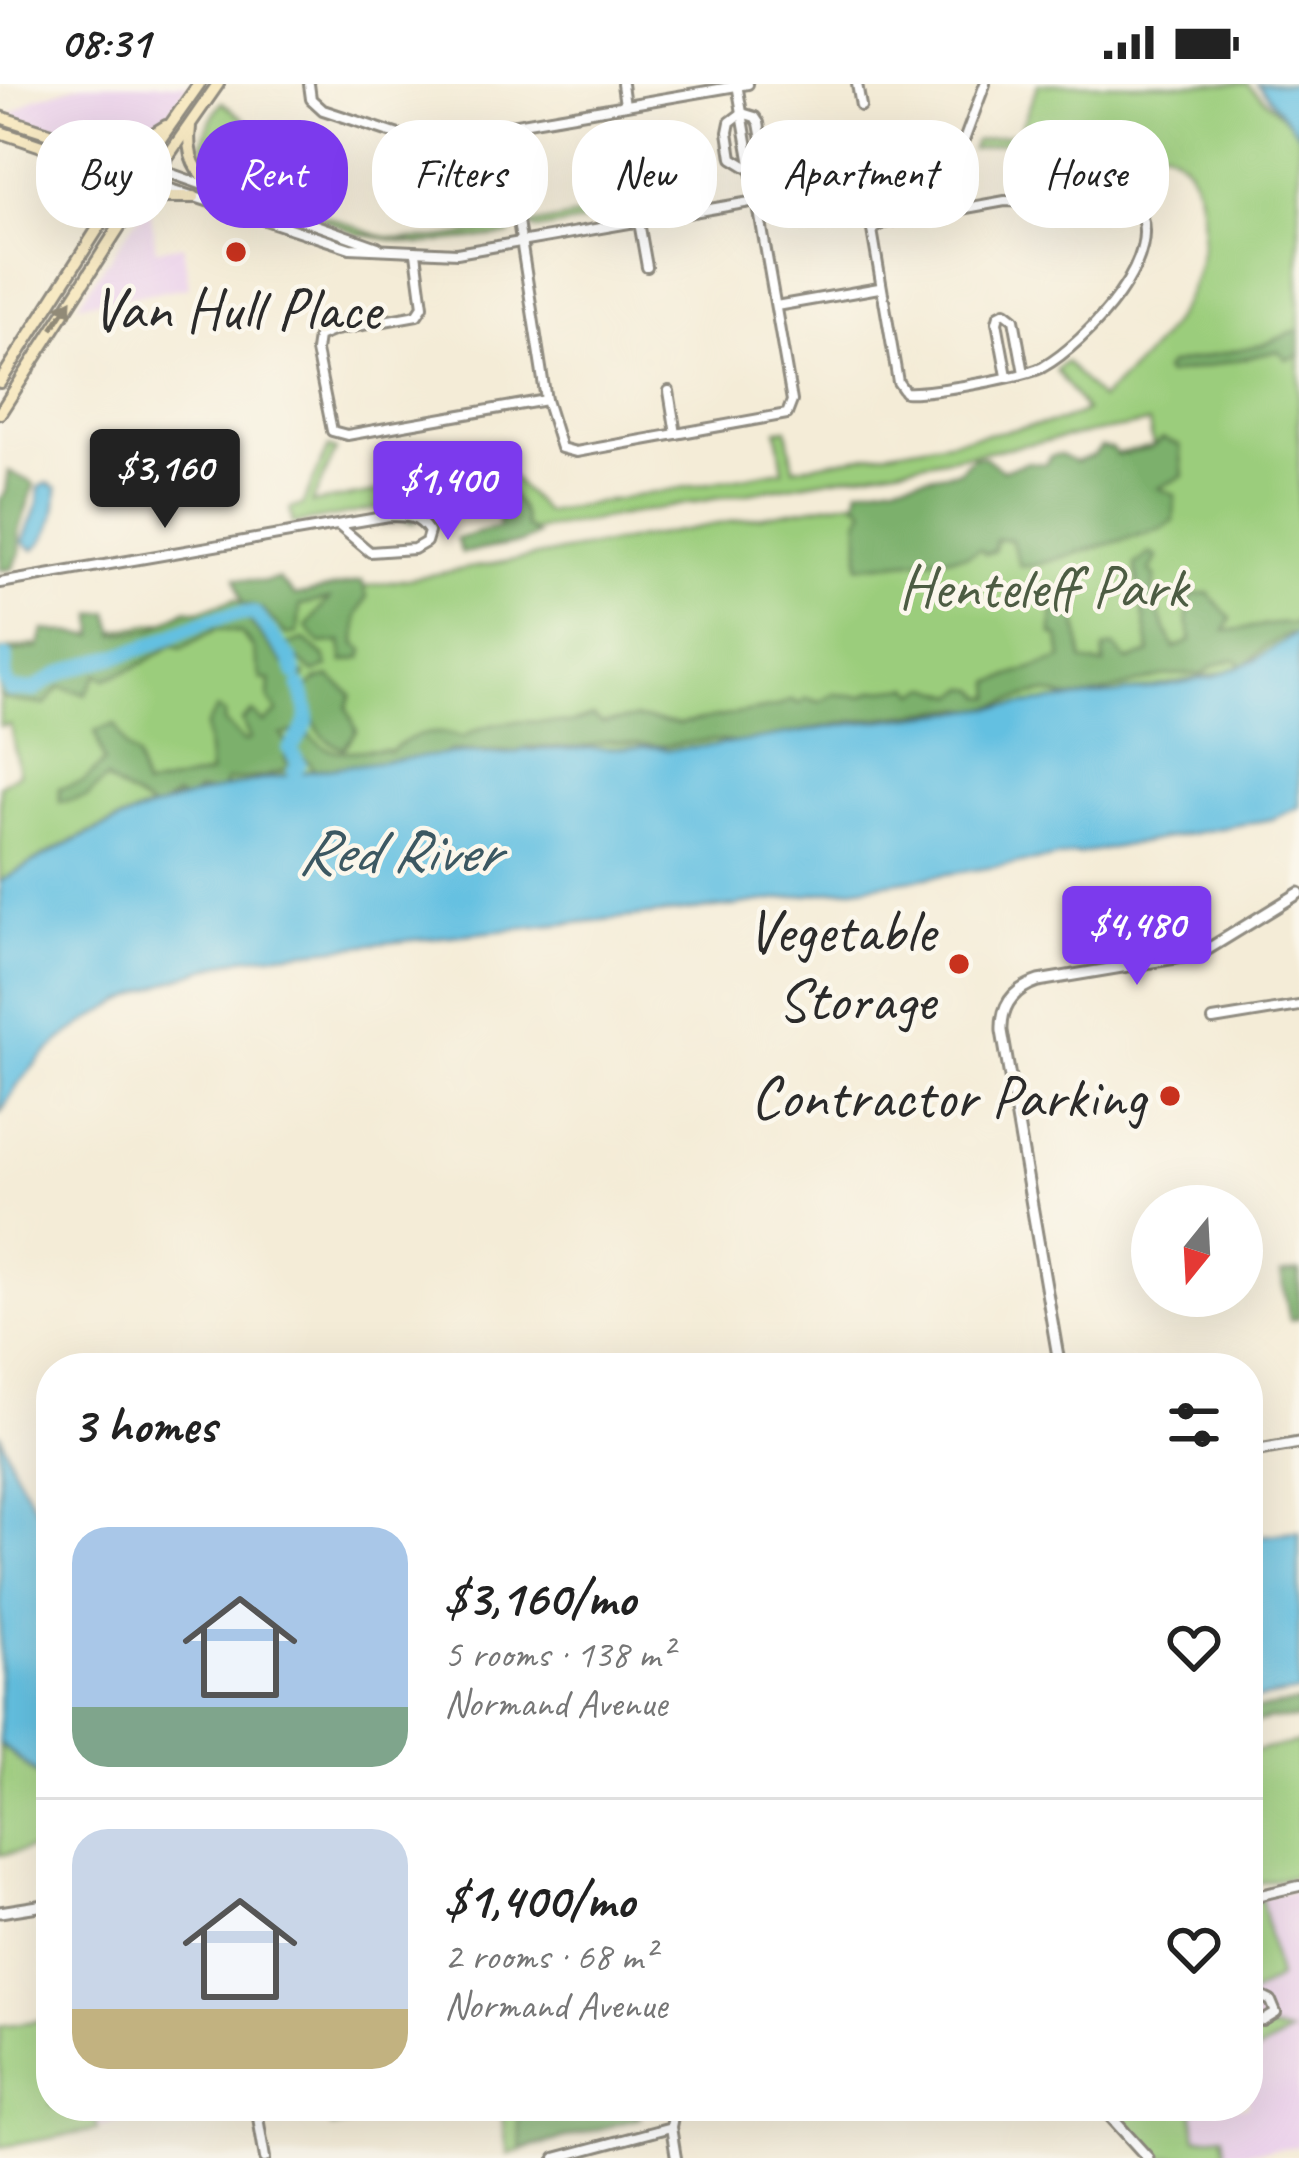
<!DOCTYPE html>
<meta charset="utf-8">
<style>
body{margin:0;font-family:Caveat,sans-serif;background:#f2f2f2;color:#222;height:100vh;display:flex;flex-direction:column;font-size:45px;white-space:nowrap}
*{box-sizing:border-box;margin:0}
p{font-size:39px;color:#767676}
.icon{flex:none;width:66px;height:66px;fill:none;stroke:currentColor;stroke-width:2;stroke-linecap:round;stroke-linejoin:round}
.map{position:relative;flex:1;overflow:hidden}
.drawer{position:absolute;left:36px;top:1269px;width:1227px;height:768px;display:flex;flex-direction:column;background:#fff;border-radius:48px;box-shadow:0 12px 48px #0002}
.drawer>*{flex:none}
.guide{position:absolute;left:36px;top:36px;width:1227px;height:108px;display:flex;gap:24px}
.needle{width:78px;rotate:198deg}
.buttons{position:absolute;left:1131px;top:1101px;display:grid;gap:24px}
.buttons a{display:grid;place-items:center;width:132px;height:132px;border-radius:50%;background:#fff;box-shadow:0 12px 48px #0002;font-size:60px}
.price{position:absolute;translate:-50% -102px;padding:0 27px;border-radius:12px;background:#7c3aed;color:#fff;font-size:39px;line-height:78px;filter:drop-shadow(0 3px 6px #0008)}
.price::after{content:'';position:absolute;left:50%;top:72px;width:36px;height:27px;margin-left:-18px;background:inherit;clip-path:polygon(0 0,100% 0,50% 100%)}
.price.on{background:#222;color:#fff}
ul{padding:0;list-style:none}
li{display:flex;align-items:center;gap:36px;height:300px;padding:0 36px}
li+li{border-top:3px solid #e0e0e0}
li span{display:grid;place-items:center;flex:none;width:336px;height:240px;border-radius:36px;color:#555}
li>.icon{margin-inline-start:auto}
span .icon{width:144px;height:144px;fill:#fffc;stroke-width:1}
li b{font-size:51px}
h2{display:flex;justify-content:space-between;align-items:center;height:144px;padding:0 36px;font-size:51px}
.chip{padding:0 42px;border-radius:48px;background:#fff;box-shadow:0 12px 48px #0002;font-size:42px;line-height:108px}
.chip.on{background:#7c3aed;color:#fff}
.status{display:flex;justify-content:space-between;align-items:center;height:84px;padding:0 60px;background:#fff;direction:ltr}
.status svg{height:33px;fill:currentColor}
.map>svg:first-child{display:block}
.built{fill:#ebd1eb}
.green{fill:#9bcd7c;stroke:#637c54;stroke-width:3}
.forest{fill:#7cb06c;stroke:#546e4c;stroke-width:3}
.water{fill:#63c0e1;stroke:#477686;stroke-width:3}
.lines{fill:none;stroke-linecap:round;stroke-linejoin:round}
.river{stroke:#63c0e1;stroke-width:15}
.minor-casing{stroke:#908c81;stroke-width:14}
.tertiary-casing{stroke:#908c81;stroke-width:15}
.secondary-casing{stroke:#908c81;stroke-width:16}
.minor{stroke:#fff;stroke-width:8}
.tertiary{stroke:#fff;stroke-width:9}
.secondary{stroke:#f7e9c3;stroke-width:10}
.oneway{fill:#918a77}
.poi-dot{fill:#c8321e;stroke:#fbf7ec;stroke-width:4.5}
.labels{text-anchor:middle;stroke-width:9;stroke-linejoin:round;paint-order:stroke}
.poi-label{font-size:60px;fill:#2b2b2b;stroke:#fbf7ec;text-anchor:end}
.park-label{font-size:60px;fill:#4d5c43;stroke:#fbf7ec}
.water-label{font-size:63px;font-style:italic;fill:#3c5862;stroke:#fbf7ec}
</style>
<div class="status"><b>08:31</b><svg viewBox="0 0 49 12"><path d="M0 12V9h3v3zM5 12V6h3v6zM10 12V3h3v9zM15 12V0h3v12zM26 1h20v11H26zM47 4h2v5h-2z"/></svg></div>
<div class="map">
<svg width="1299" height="2074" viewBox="0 0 1299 2074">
<rect width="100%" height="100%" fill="#fbf7ec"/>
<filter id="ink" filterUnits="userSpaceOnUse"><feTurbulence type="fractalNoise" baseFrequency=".00833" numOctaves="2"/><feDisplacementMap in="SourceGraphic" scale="24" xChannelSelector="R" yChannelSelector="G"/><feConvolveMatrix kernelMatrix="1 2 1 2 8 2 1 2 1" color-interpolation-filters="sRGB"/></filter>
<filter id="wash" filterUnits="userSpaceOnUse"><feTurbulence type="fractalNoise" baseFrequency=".004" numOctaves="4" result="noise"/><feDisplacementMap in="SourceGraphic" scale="48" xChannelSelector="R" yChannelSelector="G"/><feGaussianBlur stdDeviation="2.7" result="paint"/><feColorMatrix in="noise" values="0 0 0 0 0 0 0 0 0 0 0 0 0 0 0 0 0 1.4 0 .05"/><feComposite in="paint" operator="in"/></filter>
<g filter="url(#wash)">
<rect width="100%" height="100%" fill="#f4ecd7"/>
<g class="built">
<polygon points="83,0 188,0 165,35 152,45 133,56 110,60 9,32 35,14"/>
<polygon points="150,124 156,166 183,161 189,203 78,220 136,136"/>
<polygon points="1299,1806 1299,2062 1200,2074 1121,2022 1248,2022 1248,1815"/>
<polygon points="95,2022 212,2022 97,2043"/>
</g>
<g class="green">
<path d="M1038 0H1247L1299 47V556L1246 584 1119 610 858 639 728 660 668 666 657 663 524 666C510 674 496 669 480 669 453 670 425 675 398 677 258 688 118 719 0 798V701L19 689 10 641 0 642V567L1153 363 1149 339 508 451 499 402 293 440 290 425 302 421 329 363 336 366 312 419 505 386 545 428 783 386 777 346 787 345 794 384 1061 337 1086 327 1056 286 1066 278 1100 315C1159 263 1213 206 1201 121 1198 99 1190 79 1170 68 1140 50 1103 67 1070 63 1058 62 1047 54 1036 54 1015 55 993 62 972 65L975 57 1019 49Z"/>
<path d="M222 18 278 62 307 72 292 118C234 97 171 92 222 18Z"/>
<polygon points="947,71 948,77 778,108 779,101"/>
<polygon points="656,116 671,122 537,146 528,142"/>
<path d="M304 127C333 130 358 148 386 153 427 160 469 149 510 142L513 146 510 151 419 160 358 150Z"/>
<polygon points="1299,1658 1299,1791 1248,1801 1248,1669"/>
<polygon points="0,1661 51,1702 51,1762 0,1771"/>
<polygon points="1261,1813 1278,1894 1248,1913 1248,1816"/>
<polygon points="51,1935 51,2022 95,2022 97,2046 0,2063 0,1942"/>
<polygon points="1248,1941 1289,1950 1248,1973"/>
<polygon points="500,2022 633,2022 638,2024 639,2034 508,2070"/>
<polygon points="1110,2022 1192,2022 1197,2054 1223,2051 1226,2074 1157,2074"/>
</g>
<g class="forest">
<polygon points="1299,246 1299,272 1287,275 1278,267 1167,291 1164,287 1168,281 1265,260"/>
<polygon points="1163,355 1180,362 1183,392 1158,404 1175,411 1174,437 1161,445 1032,482 1020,482 1011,455 996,456 994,467 985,470 980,465 968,471 859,482 859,436 864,426 861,420 856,420 859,404 959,387 973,373 984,373 1003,386 1028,378 1046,380 1051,372 1060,370 1076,378 1094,371 1101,363 1112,365 1117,371 1149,365"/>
<polygon points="9,387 34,400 19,448 21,468 12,485 0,486 0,415 6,408"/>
<path d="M494 398C509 407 525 423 525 442L537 451 521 459 462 469 456 455 499 443 497 425 450 430 441 423 413 427V439L403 435V416Z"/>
<path d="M1150 469 1157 473 1150 487 1155 492 1152 513 1174 564 1191 557 1187 534 1191 511 1208 509 1231 534 1225 547C1251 545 1267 538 1294 540L1299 531V553L1290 550 1265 563 1244 582 1234 575 1213 582 1202 591C1158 584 1116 612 1071 614 1062 615 1053 608 1044 609 1015 611 991 631 961 624L854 637 739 659 711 656 663 662 608 657 580 664 527 663 517 668 450 667 440 672 312 686 311 680 293 666 310 651C334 680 360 660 391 667 408 650 440 644 462 654 493 633 530 637 564 639 572 640 585 634 593 632L602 639 636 634 679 640 776 623 792 616 799 620 806 614 820 618 834 610 862 612 873 607 911 603 917 609 930 603 956 611 968 604 978 605 985 613H993L992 598 1062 575 1059 553 1052 550 1053 521 1066 515 1067 531H1076L1083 577 1104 581V565L1114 562 1127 577 1150 569 1135 481Z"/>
<path d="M236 494 264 498 278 495 295 512 362 497 367 513 357 532 356 560 364 566 362 574 343 578 341 558 321 560 306 543 329 515 300 521 298 549 286 551 262 525 244 520 248 525V536L284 580 305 590 299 610 305 630 297 647 281 651 288 660 285 674 290 684 263 693 226 697 221 708 198 707 187 717 176 712 154 727C138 713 122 709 106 695L87 713 60 718 59 704 83 698 104 678 95 647 115 640 126 664 137 673 144 704 210 690 206 642 217 625 225 630 224 638 244 658 250 655 242 637 252 628 264 639 278 628 269 615 270 596 261 595 253 564 241 549 216 545 182 564 173 561 135 584 105 595 97 590 86 610 60 603 45 621C29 617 16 620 0 613V570L39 564 44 546 95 552 94 530 109 528 115 550 153 545 187 525 199 527 235 515 242 519Z"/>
<polygon points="305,556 324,572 328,583 314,589 289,567 287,561"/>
<path d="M330 593 352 611 347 624 357 647 344 664C314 656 312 632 306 605L316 596Z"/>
<polygon points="1299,1187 1299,1234 1290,1236 1281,1190"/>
<polygon points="1299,1618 1299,1635 1270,1635 1248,1641 1248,1627"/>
<polygon points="327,2022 458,2022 332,2043"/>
<polygon points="517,2022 628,2022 641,2034 522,2065"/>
</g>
<g class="water">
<polygon points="1257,0 1299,0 1299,50 1259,2"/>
<path d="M48 399 57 404C57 427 53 452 33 466L23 458 38 419 39 403Z"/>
<path d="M1299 548V723L1272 735 1067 772 734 822 242 874C149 901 46 938 0 1031V798C121 723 230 696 370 679 404 675 446 669 480 669 495 669 510 673 524 666L657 663 668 666 728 660 858 639 1117 610 1213 593 1255 576Z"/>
<polygon points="0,1349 13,1383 51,1452 51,1700 0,1659"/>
<polygon points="1299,1448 1299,1608 1248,1617 1248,1453"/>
</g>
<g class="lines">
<g class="river">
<path d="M6 573 4 594 10 606H35C66 579 110 577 148 562 186 547 214 528 255 530L291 576 295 589"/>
<path d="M294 688 299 680 290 665C311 638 311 634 300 602"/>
</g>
</g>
</g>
<g filter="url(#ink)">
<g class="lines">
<defs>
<g id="minor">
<polyline points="309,0 311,15 323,26 417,57 748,0"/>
<polyline points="622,0 625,21"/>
<polyline points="857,0 861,22"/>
<polyline points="158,85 378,163"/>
<polyline points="750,85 732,74 728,48 730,38 742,29 755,33 759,39 770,100 757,116"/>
<polyline points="149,98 350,164 457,169 756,117"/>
<path d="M1005 117 1134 118C1174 168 1084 260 1043 283 1024 293 927 310 905 308L898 298 872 146 883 139Z"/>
<polyline points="968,123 959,70 985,0"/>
<polyline points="518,137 546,316 561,364 576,368 787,330 792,317 737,0"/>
<polyline points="639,138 647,183"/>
<polyline points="416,169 423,222 417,231 335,246 318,253 316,267 332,347 347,351 546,316"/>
<polyline points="776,222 879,204"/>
<polyline points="1007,292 997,238 999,231 1005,228 1014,235 1024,289"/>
<polyline points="669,307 676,350"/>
<path d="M0 499 389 432C407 432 419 432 429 448L426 458 414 465 370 468 338 441"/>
<polyline points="1213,936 1299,922"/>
<polyline points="1248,1814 1299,1802"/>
<polyline points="1248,1922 1265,1914 1271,1917 1276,1929 1263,1937 1248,1933"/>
<polyline points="256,2022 265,2074"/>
<polyline points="675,2022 671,2043 676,2074"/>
<polyline points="555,2074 671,2043"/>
</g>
<g id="tertiary">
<path d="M1060 1284 1002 947C1001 921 1014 905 1038 897L1200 870 1299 809"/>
<polyline points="1248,1368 1299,1359"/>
<polyline points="0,1828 51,1820"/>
<polyline points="1101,2022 1148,2074"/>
</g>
<g id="secondary">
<polyline points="0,33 144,80"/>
<path d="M190 43C186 72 195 89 218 106"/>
<polyline points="0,48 139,95"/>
<polyline points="106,64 140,58 166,42"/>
<polyline points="93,83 106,105 104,132"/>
<polyline points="135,124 165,113 194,113"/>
<polyline points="0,298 102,138 199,0"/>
<polyline points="0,329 128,129 218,0"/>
</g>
</defs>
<use href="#minor" class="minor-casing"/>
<use href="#tertiary" class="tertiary-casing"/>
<use href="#secondary" class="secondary-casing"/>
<use href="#minor" class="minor"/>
<use href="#tertiary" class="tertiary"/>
<use href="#secondary" class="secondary"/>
</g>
<defs><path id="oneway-solid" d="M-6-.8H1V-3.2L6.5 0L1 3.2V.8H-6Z" transform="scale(3)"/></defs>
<use class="oneway" href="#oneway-solid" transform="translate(62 230) rotate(-57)"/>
</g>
<g class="poi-dot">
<circle cx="236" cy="168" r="12"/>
<circle cx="959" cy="880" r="12"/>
<circle cx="1170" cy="1012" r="12"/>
</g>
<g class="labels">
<g class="poi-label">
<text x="236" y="245" text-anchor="middle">Van Hull Place</text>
<text x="935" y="867">Vegetable<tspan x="935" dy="69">Storage</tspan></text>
<text x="1146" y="1033">Contractor Parking</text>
</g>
<g class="park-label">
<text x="1043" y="523">Henteleff Park</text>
</g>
<g class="water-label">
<text x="398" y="788">Red River</text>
</g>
</g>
</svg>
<div class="buttons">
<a><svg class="needle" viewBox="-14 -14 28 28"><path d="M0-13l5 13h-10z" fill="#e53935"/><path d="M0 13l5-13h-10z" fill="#767676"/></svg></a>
</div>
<b class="price on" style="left:165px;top:447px">$3,160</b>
<b class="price" style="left:448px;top:459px">$1,400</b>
<b class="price" style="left:1137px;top:904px">$4,480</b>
<div class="guide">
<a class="chip">Buy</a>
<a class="chip on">Rent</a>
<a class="chip">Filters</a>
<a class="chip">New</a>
<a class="chip">Apartment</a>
<a class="chip">House</a>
</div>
<section class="drawer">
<h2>3 homes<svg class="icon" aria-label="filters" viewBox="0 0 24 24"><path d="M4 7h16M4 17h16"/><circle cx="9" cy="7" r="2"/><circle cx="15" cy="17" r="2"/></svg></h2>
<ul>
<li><span style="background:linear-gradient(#a9c7e8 75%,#7fa58c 0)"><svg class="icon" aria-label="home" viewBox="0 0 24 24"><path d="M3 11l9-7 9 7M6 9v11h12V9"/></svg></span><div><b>$3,160/mo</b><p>5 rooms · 138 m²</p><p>Normand Avenue</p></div><svg class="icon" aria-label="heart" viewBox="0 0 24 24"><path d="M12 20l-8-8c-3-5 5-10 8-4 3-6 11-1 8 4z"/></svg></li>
<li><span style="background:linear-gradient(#c9d6e8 75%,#c2b280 0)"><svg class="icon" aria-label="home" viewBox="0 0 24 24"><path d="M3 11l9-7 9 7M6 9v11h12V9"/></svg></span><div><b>$1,400/mo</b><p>2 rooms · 68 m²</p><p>Normand Avenue</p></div><svg class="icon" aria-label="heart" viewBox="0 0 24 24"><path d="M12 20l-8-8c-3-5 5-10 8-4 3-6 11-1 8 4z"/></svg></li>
</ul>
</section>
</div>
